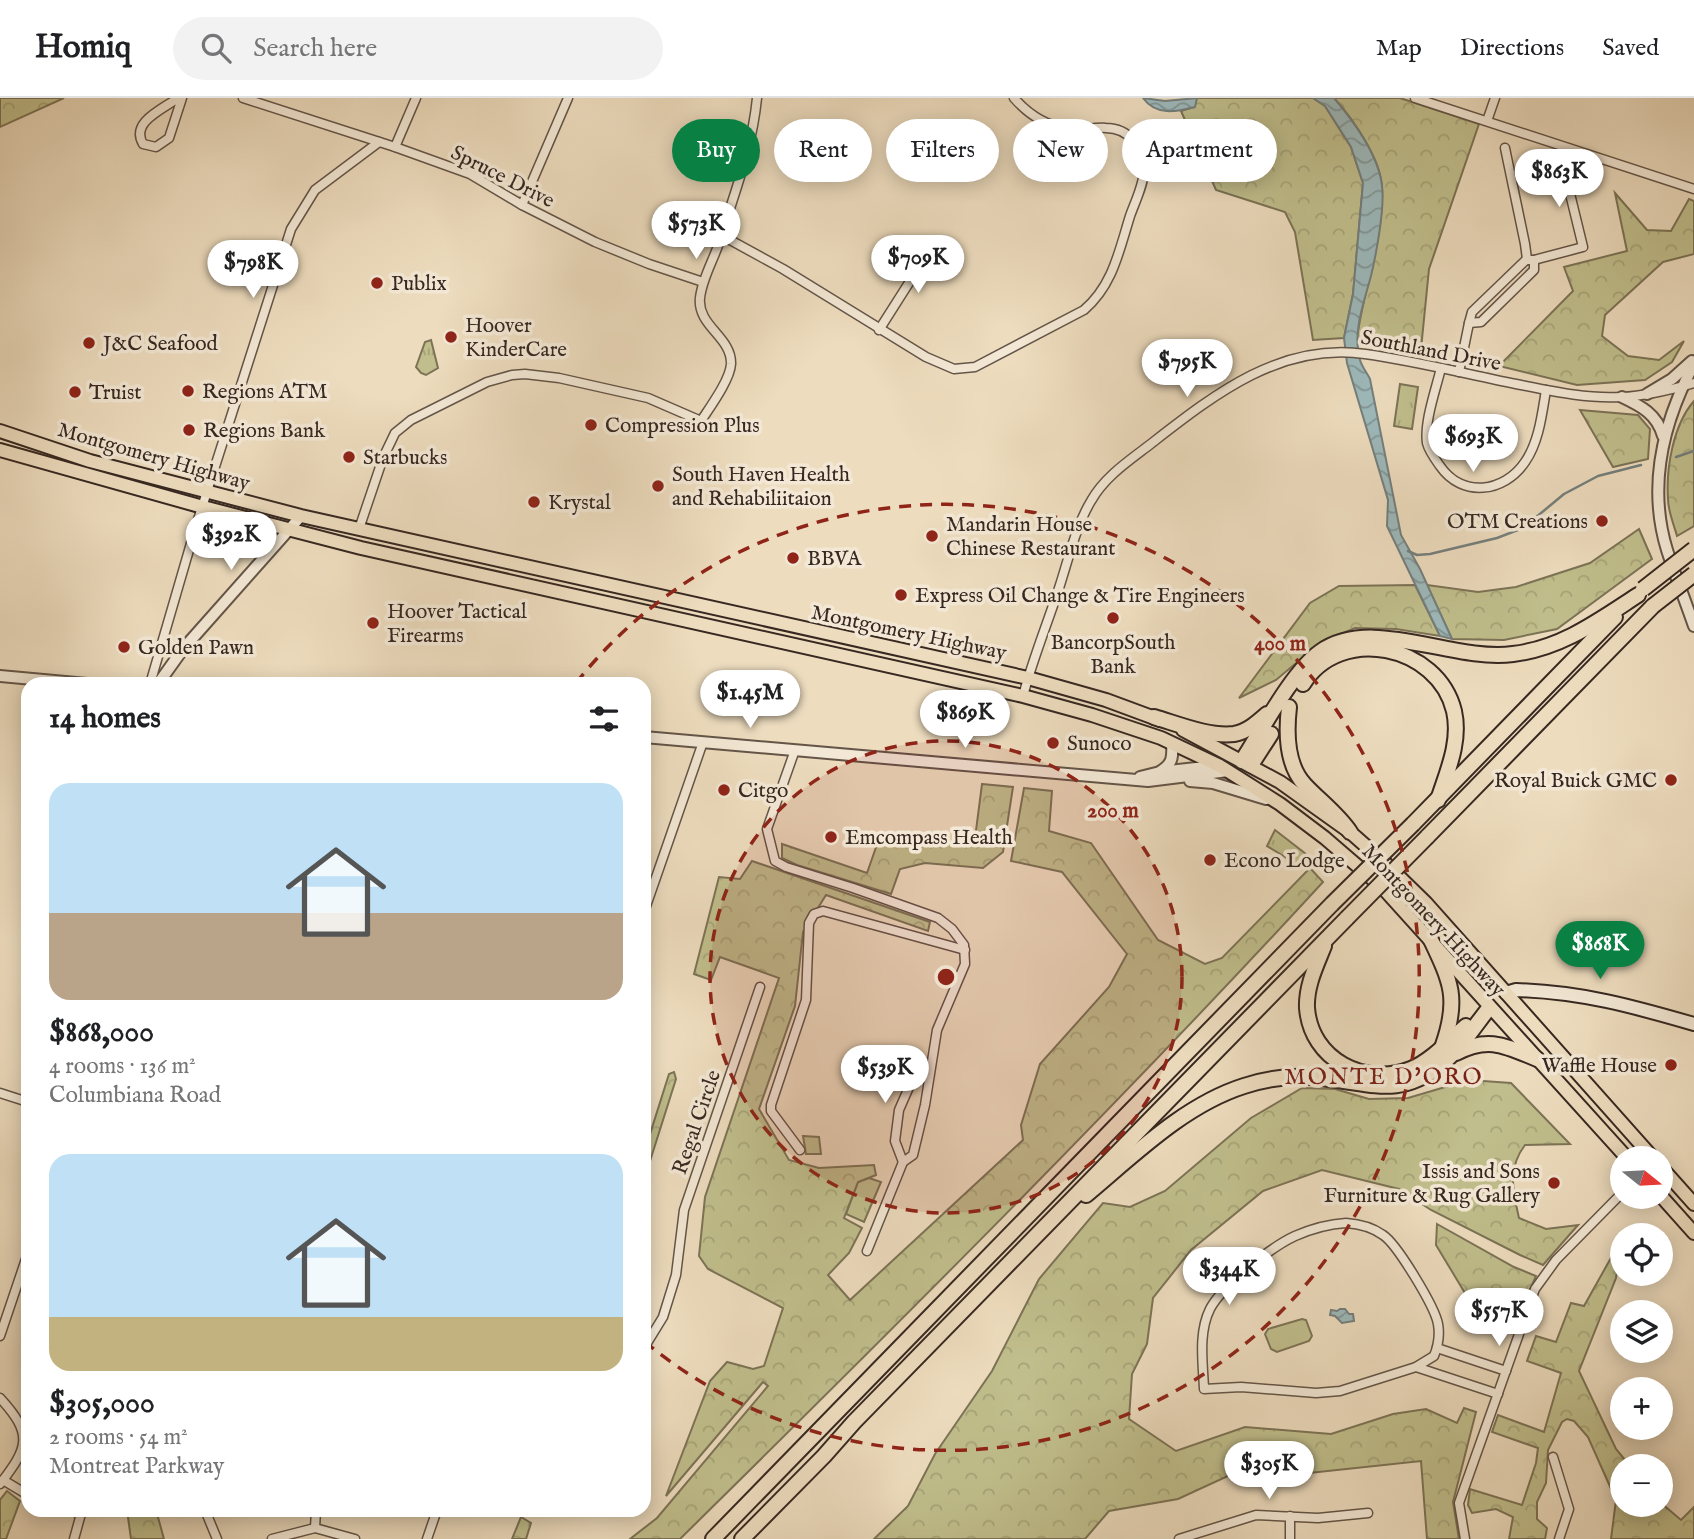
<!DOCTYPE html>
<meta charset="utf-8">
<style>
body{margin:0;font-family:"IM FELL English",serif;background:#f2f2f2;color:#202124;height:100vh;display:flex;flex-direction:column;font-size:26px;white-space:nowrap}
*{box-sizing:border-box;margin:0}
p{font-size:23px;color:#757577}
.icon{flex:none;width:38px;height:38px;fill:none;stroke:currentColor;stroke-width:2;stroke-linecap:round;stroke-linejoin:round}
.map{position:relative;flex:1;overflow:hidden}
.details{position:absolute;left:21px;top:579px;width:630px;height:840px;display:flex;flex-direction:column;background:#fff;border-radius:21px;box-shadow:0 4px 18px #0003}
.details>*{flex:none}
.guide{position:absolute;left:672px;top:21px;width:665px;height:63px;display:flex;gap:14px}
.needle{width:46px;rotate:108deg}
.buttons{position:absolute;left:1610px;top:1048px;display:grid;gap:14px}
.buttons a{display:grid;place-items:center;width:63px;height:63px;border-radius:50%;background:#fff;box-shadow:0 4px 18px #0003;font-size:35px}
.price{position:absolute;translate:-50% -60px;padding:0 16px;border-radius:24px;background:#fff;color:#222;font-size:23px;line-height:46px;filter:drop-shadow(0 2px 4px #0008)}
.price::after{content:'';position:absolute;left:50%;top:42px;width:21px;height:16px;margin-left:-10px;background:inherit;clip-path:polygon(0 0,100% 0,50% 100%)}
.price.on{background:#0b8043;color:#fff}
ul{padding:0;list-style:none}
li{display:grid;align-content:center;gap:14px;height:371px;padding:0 28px}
li span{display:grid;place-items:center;height:217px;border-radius:21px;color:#555}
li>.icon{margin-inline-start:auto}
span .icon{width:126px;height:126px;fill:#fffc;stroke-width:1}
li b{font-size:30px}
h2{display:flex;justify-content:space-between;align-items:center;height:84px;padding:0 28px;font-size:30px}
.pill{padding:0 24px;border-radius:32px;background:#fff;box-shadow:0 4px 18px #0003;font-size:24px;line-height:63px}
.pill.on{background:#0b8043;color:#fff}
header{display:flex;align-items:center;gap:42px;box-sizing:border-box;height:98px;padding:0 35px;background:#fff;border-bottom:2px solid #e0e0e0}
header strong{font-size:33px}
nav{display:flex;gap:38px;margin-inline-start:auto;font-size:24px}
.search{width:490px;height:63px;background:#f2f2f2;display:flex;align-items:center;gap:18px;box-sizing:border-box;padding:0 24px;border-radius:38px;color:#757577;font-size:26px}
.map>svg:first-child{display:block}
.grass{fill:url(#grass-tufts);stroke:#7c7356;stroke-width:2}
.forest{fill:url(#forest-crowns);stroke:#7c7356;stroke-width:2}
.pitch{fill:#c0be8c;stroke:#7c7356;stroke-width:2}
.water{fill:url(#water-waves);stroke:#747f7d;stroke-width:2}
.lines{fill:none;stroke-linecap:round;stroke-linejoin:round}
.stream{stroke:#747f7d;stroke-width:2.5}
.minor-casing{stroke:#645548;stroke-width:11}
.tertiary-casing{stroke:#645548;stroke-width:14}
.secondary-casing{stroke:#372821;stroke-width:16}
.primary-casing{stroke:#372821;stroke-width:16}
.motorway-casing{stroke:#372821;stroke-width:18}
.minor{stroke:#f3e8d5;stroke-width:8}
.tertiary{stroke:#f3e8d5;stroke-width:10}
.secondary{stroke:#f3e8d5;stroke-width:12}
.primary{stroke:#eddcbe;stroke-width:12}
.motorway{stroke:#eddcbe;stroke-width:14}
.motorway-bridge-casing{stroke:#372821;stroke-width:18;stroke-linecap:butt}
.motorway-bridge{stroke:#eddcbe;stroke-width:14}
.ring{fill:none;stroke:#8f2418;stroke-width:3.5;stroke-dasharray:12 9}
.poi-dot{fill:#8f2418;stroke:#f3e8d5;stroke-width:2.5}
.labels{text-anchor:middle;stroke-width:7;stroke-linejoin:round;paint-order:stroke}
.street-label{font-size:21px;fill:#372821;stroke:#f3e8d5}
.poi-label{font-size:21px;fill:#372821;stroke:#f3e8d5;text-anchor:start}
.neighbourhood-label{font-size:23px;letter-spacing:2px;fill:#7a1f14;stroke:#f3e8d5}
.centre{fill:#8f2418;stroke:#f3e8d5;stroke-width:3.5}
.ring-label{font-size:21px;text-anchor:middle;font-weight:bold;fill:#8f2418;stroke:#f3e8d5;stroke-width:7;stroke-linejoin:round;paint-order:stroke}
</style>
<header>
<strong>Homiq</strong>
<div class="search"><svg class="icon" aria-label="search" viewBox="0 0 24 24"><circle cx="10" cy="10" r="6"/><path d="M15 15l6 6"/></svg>Search here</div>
<nav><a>Map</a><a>Directions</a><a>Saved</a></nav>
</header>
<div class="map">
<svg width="1694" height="1441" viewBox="0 0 1694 1441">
<defs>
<pattern id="grass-tufts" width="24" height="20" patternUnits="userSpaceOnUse" patternTransform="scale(1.75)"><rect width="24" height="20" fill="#c0be8c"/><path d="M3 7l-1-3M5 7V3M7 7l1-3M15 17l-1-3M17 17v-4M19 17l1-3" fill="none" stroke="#a6a378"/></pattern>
<pattern id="forest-crowns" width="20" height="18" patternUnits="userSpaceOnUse" patternTransform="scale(1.75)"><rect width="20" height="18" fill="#c0be8c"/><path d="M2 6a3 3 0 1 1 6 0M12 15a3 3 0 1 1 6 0" fill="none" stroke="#a6a378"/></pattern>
<pattern id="water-waves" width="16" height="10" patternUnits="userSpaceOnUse" patternTransform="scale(1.75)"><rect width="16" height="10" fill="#9db9bb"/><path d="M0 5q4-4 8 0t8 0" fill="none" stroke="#819698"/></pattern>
</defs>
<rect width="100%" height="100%" fill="#eddcbe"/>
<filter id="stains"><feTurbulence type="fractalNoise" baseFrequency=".00286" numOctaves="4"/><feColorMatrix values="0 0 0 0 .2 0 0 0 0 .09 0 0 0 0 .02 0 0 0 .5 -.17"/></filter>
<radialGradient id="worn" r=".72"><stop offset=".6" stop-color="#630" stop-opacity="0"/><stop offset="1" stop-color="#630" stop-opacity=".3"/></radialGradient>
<g class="grass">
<polygon points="431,242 438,270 426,277 421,275 416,269 425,244"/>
<polygon points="1400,286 1418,289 1412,331 1394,328"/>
<polygon points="1275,732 1306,756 1300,768 1267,748"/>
<polygon points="803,1038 819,1039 821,1056 806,1056"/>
<polygon points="869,1080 881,1084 864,1124 846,1116 858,1084"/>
</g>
<g class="forest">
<polygon points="0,0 64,0 0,29"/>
<polygon points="1197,0 1313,0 1325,8 1351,49 1363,85 1353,196 1344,240 1313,242 1295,134 1285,114 1216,92 1181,13 1194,9"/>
<path d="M1334 0H1400L1479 26 1429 171 1421 251 1357 241C1363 191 1384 142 1382 90 1381 61 1353 21 1334 0Z"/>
<polygon points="1615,95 1647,132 1671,133 1689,101 1694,103 1694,156 1663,164 1605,217 1602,238 1628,258 1659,262 1684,243 1672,264 1645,282 1577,287 1499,268 1573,193 1564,169 1627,153"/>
<path d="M1694 303V428L1677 438C1674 427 1668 413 1668 401 1666 370 1673 327 1694 303Z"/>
<polygon points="1580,312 1638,317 1650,331 1648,361 1613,369"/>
<polygon points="1639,431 1652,461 1557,531 1504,542 1452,541 1427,487 1478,494 1516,489 1590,465"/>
<polygon points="1415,487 1440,538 1396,531 1355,530 1321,544 1276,582 1239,600 1310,505 1339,488"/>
<polygon points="982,686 1013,689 1003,754 983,770 925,765 900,771 891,796 797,767 782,760 782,746 867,775 881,735 974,748"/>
<path d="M1024 690 1052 693 1049 733 1091 745 1158 842 1205 866 1222 860 1310 770 1323 784C1115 1010 898 1226 680 1441H630L657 1420 768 1288 763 1284 666 1398 710 1283 727 1264 753 1271 764 1268 783 1210 708 1171 699 1158 705 1099 779 880 720 859 711 882 694 876 719 779 740 781 752 763 930 824 928 833 826 797 803 834 795 908 759 1011 789 1062 819 1070 874 1067 876 1077 858 1084 844 1120 862 1130 849 1155 828 1177 850 1202 1023 1042 1021 1027 1040 966 1109 889 1127 856 1062 774 1011 763Z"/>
<polygon points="674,974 676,981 644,1082 644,1055 669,976"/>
<path d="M1469 982 1511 985 1570 1046 1525 1047C1507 1070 1513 1094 1519 1120L1546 1131 1578 1127 1543 1167 1520 1157 1431 1112 1399 1091 1322 1072 1263 1093 1191 1152 1153 1200 1147 1246 1132 1276 1129 1321 1176 1353 1245 1329 1331 1336 1393 1316 1426 1311 1457 1325 1464 1310 1476 1314 1453 1404 1459 1441H1427L1421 1363 1309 1375 1230 1377 1178 1401 1109 1413 1085 1441H874L908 1408 935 1356 992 1273 1039 1181 1103 1105 1130 1109 1165 1093 1251 1020 1302 990 1335 991 1369 1001 1408 1000Z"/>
<polygon points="1437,1126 1514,1169 1536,1178 1511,1235 1477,1215 1436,1147"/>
<polygon points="1621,1142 1616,1180 1579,1273 1616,1351 1630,1368 1622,1368 1622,1407 1661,1407 1661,1405 1681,1422 1694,1409 1694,1441 1611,1441 1616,1402 1588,1339 1574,1323 1567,1321 1562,1324 1548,1352 1546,1385 1537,1404 1537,1421 1547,1430 1545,1441 1509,1441 1513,1419 1496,1411 1472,1415 1468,1407 1470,1391 1522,1407 1536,1365 1538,1350 1492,1334 1498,1317 1544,1334 1561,1275 1527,1263 1536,1238 1556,1244 1571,1205 1584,1208"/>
<polygon points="7,1393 20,1403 6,1441 0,1441 0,1402"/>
<polygon points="127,1412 156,1412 164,1441 131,1441"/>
<polygon points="521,1419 531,1425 526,1441 512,1441"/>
</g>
<polygon class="pitch" points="1302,1221 1306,1222 1312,1238 1309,1243 1277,1254 1271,1251 1265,1236 1268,1231"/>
<g class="water">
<path d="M1143 0 1165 3 1197 0 1195 9C1176 14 1156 18 1143 0Z"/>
<path d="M1313 0H1334C1353 22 1379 58 1382 88 1385 109 1376 157 1371 178 1364 204 1352 235 1360 262 1362 269 1367 275 1370 281L1401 437 1420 471 1452 541 1440 538 1387 428 1388 402 1347 265 1344 240 1353 196 1363 85 1351 49 1325 8Z"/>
<polygon points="1340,1211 1345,1211 1349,1216 1353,1216 1354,1223 1342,1225 1335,1218 1330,1217 1331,1212 1337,1213"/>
</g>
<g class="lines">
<g class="stream">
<polyline points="1676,359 1694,353"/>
<polyline points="1408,453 1417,457 1430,456 1497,440 1523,430 1564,396 1598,378 1641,367"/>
</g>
<defs>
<g id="minor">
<path d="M178 0C163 11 130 24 143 46L156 49 169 40 182 0"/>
<polyline points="243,0 395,49 470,76 522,107 595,144 649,166 703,184"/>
<polyline points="1415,0 1694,91"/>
<polyline points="1487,23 1495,0"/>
<polyline points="395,49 416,0"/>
<polyline points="1505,50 1525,146 1527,161"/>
<polyline points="522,107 568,0"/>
<path d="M721 137 783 171 926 259 954 271 975 269 1084 212C1113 187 1119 153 1130 118 1135 104 1144 86 1144 72 1144 50 1129 30 1106 30 1093 29 1080 33 1068 31 1047 28 1028 16 1014 0"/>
<polyline points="1527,161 1472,214 1469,225 1481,224 1534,172 1534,162"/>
<polyline points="1529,162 1534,162 1583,149 1563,67 1570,51"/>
<polyline points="879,232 933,147"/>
<path d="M1441 270C1436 291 1424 324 1427 345 1429 353 1435 361 1440 368 1462 400 1504 395 1525 364 1539 344 1542 316 1546 292"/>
<polyline points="1459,274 1469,225"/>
<path d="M359 431 383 360 395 335 411 322 487 284 512 277 525 276 559 280 648 300 701 323C710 309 730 282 731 266 732 239 697 228 700 200 702 181 713 163 719 145 734 96 752 51 757 0"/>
<polyline points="150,586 196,428 291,131 315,92 379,44"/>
<path d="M1023 598C1033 560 1048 524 1060 487 1069 459 1076 428 1091 403 1105 378 1130 362 1152 345 1215 296 1281 244 1365 256 1416 263 1466 276 1516 286 1551 293 1586 301 1621 299 1646 298 1670 292 1694 285"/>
<polyline points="795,652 767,731 775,763 786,769 853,790 938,820 952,831 964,847 965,866 937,932 925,1007 913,1057 903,1064 867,1153"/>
<polyline points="644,814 703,644"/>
<polyline points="0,995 28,1004"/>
<polyline points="800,1052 771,1013 771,1007 806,902 809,825 814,816 823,813 965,852"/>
<polyline points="903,1064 895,1043 899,1012 913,980 929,969"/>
<path d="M1346 1125C1360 1126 1372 1129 1383 1137 1397 1146 1435 1209 1438 1226 1440 1237 1438 1248 1434 1258L1416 1269 1340 1293 1316 1295 1241 1289 1204 1291C1203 1265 1198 1235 1210 1211 1222 1188 1271 1149 1295 1138 1311 1131 1329 1126 1346 1125Z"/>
<polyline points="0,1238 28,1155"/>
<polyline points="644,1250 663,1219 676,1177 684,1112 760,889"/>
<polyline points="1437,1250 1506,1273"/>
<polyline points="1416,1269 1498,1296"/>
<path d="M0 1300C33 1336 29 1349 0 1386"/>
<polyline points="1553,1359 1569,1411 1559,1441"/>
<polyline points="3,1382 28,1397"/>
<polyline points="70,1412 81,1416"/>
<polyline points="205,1412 217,1441"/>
<polyline points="315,1430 316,1412"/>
<polyline points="74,1441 82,1412"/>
<polyline points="272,1441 315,1430 355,1441"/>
<polyline points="427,1441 437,1412"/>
<polyline points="1179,1441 1256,1417 1318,1420 1368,1415"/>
<polyline points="1290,1441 1290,1418"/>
<polyline points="1465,1441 1459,1405 1535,1191 1556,1162 1622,1095"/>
</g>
<g id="tertiary">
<path d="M1694 266C1663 324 1647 387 1667 452 1675 477 1685 502 1694 528"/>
<polyline points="1647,296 1672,281 1692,263"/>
<path d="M1622 299C1641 308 1657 316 1663 338"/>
<polyline points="0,578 87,586"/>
<polyline points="158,586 183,551 301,418"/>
<polyline points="644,639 1148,683 1228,673"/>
<path d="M1161 673C1172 666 1173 660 1172 646"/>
<polyline points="1140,679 1160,674 1214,668"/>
<polyline points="1190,683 1213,685 1266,701"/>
</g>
<path id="secondary" d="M1506 895 1516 892C1581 894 1632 908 1694 926"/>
<g id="primary">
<polyline points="0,333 90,363 301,418 1028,580 1106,602 1160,622"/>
<polyline points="0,352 203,409 361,450 1023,598 1092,617 1161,640 1220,668 1280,706 1325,740 1383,790 1627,1060"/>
<polyline points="1183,632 1280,684 1350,734 1384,764 1426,805 1653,1060"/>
<polyline points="1661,1069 1694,1106"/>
<polyline points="1661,1098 1694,1135"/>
</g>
<g id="motorway">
<path d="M1303 586C1340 526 1438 547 1454 613 1461 644 1447 674 1438 702"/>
<path d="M1289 609C1286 635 1286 667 1305 687 1320 703 1338 716 1350 734"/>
<path d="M1154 619C1178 626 1209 639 1234 636 1247 634 1258 624 1267 616"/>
<path d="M1242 663C1262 632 1292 574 1320 554 1372 517 1451 564 1513 556 1562 550 1598 523 1638 497"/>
<polyline points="1251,667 1271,636"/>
<polyline points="1413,726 1615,519"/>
<polyline points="1427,739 1653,508"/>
<path d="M1431 842C1451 884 1459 901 1443 947"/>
<path d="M1324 848C1316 868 1306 888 1307 910 1311 962 1365 989 1411 971 1431 963 1450 942 1466 928"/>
<path d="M1456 955C1489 938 1505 948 1537 961"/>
<path d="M1086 1097C1134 1057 1184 1007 1244 988 1271 979 1302 977 1329 981 1374 986 1400 999 1441 967 1460 951 1474 929 1489 910"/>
<polyline points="713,1441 1332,806"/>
<polyline points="742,1441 824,1358 854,1324 1347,820"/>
</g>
</defs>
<use href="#minor" class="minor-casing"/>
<use href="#tertiary" class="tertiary-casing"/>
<use href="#secondary" class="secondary-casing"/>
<use href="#primary" class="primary-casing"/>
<use href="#motorway" class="motorway-casing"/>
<use href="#minor" class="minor"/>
<use href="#tertiary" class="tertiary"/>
<use href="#secondary" class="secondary"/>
<use href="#primary" class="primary"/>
<use href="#motorway" class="motorway"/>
<defs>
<g id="motorway-bridge">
<polyline points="1643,491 1694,451"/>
<polyline points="1653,508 1694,476"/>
<polyline points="1332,806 1413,726"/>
<polyline points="1347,820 1427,739"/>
</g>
</defs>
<use href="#motorway-bridge" class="motorway-bridge-casing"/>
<use href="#motorway-bridge" class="motorway-bridge"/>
</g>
<circle cx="946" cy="879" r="236" fill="#8f2418" fill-opacity=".12"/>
<g class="ring">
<circle cx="946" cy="879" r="236"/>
<path d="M576 585A473 473 0 1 1 645 1244"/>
</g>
<g class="poi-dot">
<circle cx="377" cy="185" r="7"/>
<circle cx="451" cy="239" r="7"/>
<circle cx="89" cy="245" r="7"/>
<circle cx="188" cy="293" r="7"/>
<circle cx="75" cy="294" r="7"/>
<circle cx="591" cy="327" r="7"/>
<circle cx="189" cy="332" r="7"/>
<circle cx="349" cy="359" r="7"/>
<circle cx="658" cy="388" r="7"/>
<circle cx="534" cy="404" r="7"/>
<circle cx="1602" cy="423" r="7"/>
<circle cx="932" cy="438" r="7"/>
<circle cx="793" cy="460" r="7"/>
<circle cx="901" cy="497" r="7"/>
<circle cx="1113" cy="520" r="7"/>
<circle cx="373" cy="525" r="7"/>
<circle cx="124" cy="549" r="7"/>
<circle cx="1053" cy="645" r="7"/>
<circle cx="1671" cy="682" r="7"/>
<circle cx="724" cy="692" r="7"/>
<circle cx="831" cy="739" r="7"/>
<circle cx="1210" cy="762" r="7"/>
<circle cx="1671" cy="967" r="7"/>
<circle cx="1554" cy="1085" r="7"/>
</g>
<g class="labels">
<g class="street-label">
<text transform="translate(503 78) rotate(27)" y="7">Spruce Drive</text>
<text transform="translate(1431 252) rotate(11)" y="7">Southland Drive</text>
<text transform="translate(154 358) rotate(16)" y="7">Montgomery Highway</text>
<text transform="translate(909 534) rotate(12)" y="7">Montgomery Highway</text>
<text transform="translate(1434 822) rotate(47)" y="7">Montgomery Highway</text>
<text transform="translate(696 1024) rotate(-71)" y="7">Regal Circle</text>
</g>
<g class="poi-label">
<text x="391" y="192">Publix</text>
<text x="465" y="234">Hoover<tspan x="465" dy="24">KinderCare</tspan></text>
<text x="103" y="252">J&amp;C Seafood</text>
<text x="202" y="300">Regions ATM</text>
<text x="89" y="301">Truist</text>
<text x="605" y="334">Compression Plus</text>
<text x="203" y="339">Regions Bank</text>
<text x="363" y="366">Starbucks</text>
<text x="672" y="383">South Haven Health<tspan x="672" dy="24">and Rehabiliitaion</tspan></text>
<text x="548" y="411">Krystal</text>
<text x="1588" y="430" text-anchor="end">OTM Creations</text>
<text x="946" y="433">Mandarin House<tspan x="946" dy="24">Chinese Restaurant</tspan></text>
<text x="807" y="467">BBVA</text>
<text x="915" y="504">Express Oil Change &amp; Tire Engineers</text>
<text x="387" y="520">Hoover Tactical<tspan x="387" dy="24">Firearms</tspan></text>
<text x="1113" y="551" text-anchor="middle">BancorpSouth<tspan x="1113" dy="24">Bank</tspan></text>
<text x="138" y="556">Golden Pawn</text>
<text x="1067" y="652">Sunoco</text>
<text x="1657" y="689" text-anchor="end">Royal Buick GMC</text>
<text x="738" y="699">Citgo</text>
<text x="845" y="746">Emcompass Health</text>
<text x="1224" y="769">Econo Lodge</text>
<text x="1657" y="974" text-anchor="end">Waffle House</text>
<text x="1540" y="1080" text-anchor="end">Issis and Sons<tspan x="1540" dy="24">Furniture &amp; Rug Gallery</tspan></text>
</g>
<g class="neighbourhood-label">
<text x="1384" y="986">MONTE D'ORO</text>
</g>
</g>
<circle cx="946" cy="879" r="10" class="centre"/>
<g class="ring-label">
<text x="1280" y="552">400 m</text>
<text x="1113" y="719">200 m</text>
</g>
<rect width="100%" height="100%" filter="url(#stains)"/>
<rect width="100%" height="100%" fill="url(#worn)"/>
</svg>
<div class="buttons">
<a><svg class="needle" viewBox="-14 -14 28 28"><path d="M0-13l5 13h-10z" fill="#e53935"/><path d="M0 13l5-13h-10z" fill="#757577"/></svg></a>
<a><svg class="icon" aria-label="locate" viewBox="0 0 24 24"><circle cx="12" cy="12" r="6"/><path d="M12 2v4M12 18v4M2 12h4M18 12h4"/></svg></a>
<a><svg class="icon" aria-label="layers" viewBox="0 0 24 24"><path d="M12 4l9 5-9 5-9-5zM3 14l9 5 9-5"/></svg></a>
<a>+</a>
<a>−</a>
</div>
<b class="price" style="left:1559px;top:111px">$863K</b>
<b class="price" style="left:696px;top:163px">$573K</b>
<b class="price" style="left:918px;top:197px">$709K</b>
<b class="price" style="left:253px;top:202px">$798K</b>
<b class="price" style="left:1187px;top:301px">$795K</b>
<b class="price" style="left:1473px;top:376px">$693K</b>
<b class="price" style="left:231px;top:474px">$392K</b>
<b class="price" style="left:750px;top:632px">$1.45M</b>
<b class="price" style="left:965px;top:652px">$869K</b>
<b class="price on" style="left:1600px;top:883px">$868K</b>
<b class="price" style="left:885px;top:1007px">$539K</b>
<b class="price" style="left:1229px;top:1209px">$344K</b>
<b class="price" style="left:1499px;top:1250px">$557K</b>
<b class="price" style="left:1269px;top:1403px">$305K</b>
<div class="guide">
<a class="pill on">Buy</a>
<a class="pill">Rent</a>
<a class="pill">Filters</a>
<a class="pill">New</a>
<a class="pill">Apartment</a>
</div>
<section class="details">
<h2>14 homes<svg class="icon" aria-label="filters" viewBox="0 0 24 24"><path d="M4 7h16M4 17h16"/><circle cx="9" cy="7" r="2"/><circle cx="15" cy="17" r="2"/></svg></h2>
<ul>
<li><span style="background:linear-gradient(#bfe0f5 60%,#b9a48a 0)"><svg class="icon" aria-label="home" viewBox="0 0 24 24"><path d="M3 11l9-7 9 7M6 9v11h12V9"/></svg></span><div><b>$868,000</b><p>4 rooms · 136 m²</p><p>Columbiana Road</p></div></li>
<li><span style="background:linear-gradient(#bfe0f5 75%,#c2b280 0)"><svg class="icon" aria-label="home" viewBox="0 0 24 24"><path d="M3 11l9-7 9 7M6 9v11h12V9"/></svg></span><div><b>$305,000</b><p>2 rooms · 54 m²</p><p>Montreat Parkway</p></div></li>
</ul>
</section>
</div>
